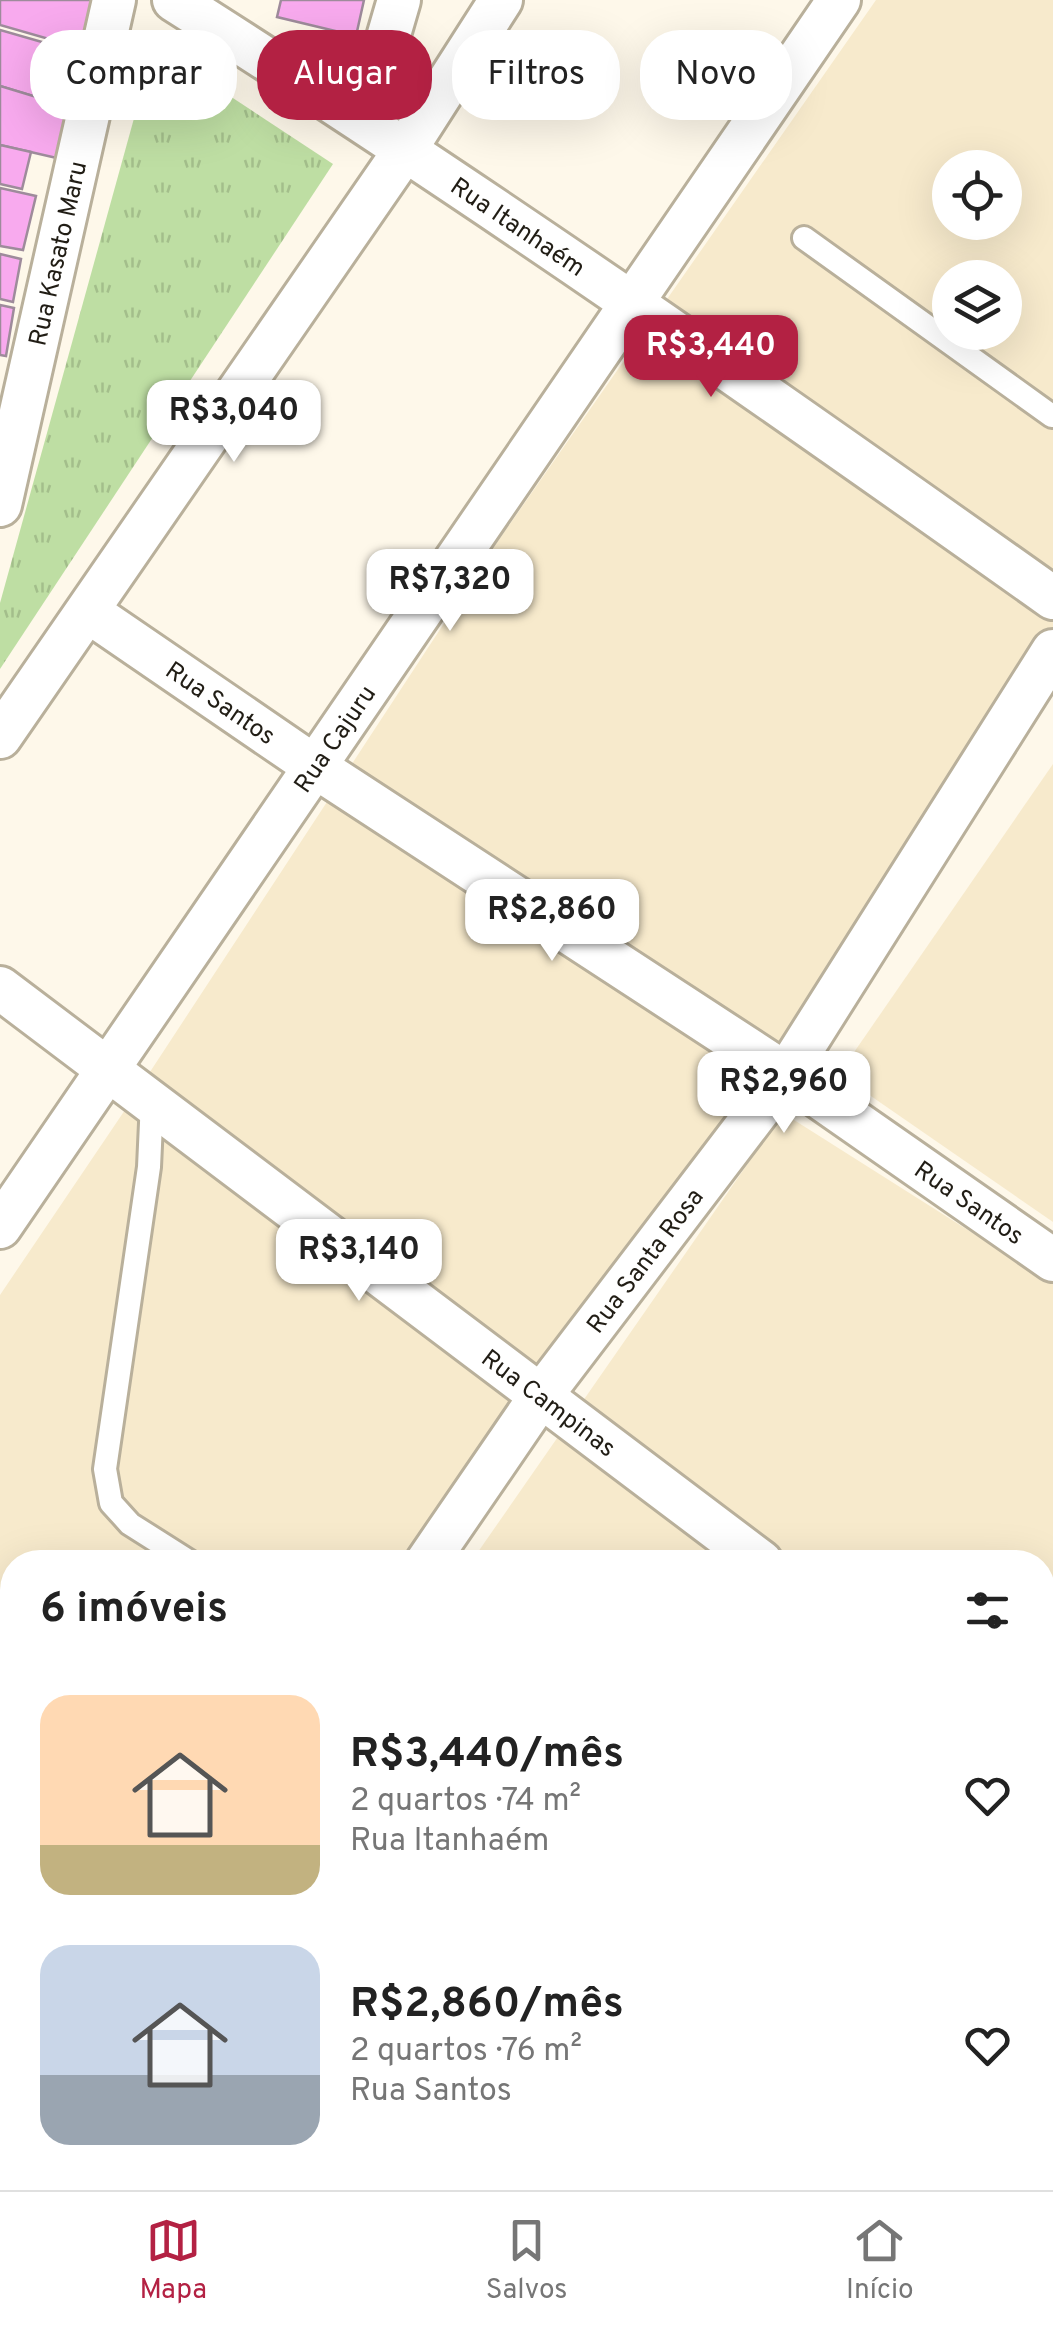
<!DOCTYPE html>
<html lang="pt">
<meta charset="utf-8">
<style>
body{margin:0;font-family:Overpass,sans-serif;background:#f6f6f6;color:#222;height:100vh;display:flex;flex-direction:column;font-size:38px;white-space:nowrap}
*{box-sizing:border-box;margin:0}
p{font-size:32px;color:#767676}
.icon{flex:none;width:55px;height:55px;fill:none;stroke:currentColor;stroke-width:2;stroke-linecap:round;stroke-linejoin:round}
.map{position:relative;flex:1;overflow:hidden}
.details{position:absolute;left:0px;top:1550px;width:1055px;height:640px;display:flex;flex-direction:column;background:#fff;border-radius:40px 40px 0 0;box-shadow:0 10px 40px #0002}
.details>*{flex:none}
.hud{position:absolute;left:30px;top:30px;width:995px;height:90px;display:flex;gap:20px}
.fabs{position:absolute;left:932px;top:150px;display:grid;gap:20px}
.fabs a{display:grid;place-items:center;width:90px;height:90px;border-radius:50%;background:#fff;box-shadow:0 10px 40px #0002;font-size:50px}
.price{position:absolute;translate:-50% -85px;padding:0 22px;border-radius:20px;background:#fff;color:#222;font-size:32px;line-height:65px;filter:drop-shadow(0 2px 5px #0008)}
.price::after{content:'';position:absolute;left:50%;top:60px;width:30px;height:22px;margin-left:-15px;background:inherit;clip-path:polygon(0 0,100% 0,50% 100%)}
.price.selected{background:#b32143;color:#fff}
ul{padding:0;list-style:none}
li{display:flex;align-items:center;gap:30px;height:250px;padding:0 40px}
li span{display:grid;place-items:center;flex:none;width:280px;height:200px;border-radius:30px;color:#555}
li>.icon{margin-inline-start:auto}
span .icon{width:120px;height:120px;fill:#fffc;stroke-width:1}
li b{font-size:42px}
h2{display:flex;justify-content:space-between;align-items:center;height:120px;padding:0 40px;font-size:42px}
.chip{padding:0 35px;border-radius:40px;background:#fff;box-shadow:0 10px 40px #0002;font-size:35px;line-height:90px}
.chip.selected{background:#b32143;color:#fff}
.dock{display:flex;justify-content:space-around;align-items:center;height:140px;border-top:2px solid #e0e0e0;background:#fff;font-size:28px;color:#767676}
.dock a{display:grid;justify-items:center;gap:5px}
.dock .selected{color:#b32143}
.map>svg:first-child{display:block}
.built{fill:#f7eacc;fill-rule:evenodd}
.park{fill:url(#park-tufts)}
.building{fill:#f8aaee;stroke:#9e8b9b;stroke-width:2.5}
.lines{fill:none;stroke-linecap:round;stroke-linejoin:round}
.service-casing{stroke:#b9b09b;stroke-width:28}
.minor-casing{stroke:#b9b09b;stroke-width:48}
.service{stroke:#fff;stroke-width:22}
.minor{stroke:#fff;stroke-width:42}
.labels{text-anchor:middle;stroke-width:8;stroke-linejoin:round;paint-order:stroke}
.street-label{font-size:25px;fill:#211d15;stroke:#fef8ea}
</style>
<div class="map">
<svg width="1053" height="2190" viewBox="0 0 1053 2190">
<defs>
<pattern id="park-tufts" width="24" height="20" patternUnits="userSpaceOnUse" patternTransform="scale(2.5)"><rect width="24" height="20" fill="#bedea3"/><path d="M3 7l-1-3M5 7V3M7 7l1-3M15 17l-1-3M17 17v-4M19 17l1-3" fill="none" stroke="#a3be8b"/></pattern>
</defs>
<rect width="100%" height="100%" fill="#fef8ea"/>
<g class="built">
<path d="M876 0H1053V627L787 1037 413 1562H12V2153L0 2171V1295L127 1107 498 541ZM950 168H1005V222H950ZM950 278H1005V332H950Z"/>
<polygon points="1053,764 1053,1222 839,1074"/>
<polygon points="783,1113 1053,1284 1053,1594 1043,1609 1042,1562 471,1562"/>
<polygon points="1053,1693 1053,2190 717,2190 725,2178 1042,2178 1042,1709"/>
<polygon points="32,2178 419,2178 437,2190 24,2190"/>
</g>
<polygon class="park" points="154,46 333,164 0,669 0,603"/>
<g class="building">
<polygon points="0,0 97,0 87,50 0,25"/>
<polygon points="281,0 364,0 356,36 277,17"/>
<polygon points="0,30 87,55 76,109 0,86"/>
<polygon points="0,86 76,109 61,159 0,145"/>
<polygon points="0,145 31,152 22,189 0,184"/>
<polygon points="0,188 36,196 23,250 0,246"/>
<polygon points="0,254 21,259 13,302 0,299"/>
<polygon points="0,305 14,308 6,356 0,355"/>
</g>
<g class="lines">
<defs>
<g id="service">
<polyline points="804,238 1052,416"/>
<polyline points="152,1101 149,1167 105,1469 111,1503 130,1524 190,1562"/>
</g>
<g id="minor">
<path id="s1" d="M174 0C474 190 764 393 1053 598"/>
<polyline points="364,120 399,0"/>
<path id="s2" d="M0 505 114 0"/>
<path id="s3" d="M89 612 314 766 786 1074 1053 1260"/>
<polyline points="0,737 405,150 501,0"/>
<path id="s4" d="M0 988 761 1562"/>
<path id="s5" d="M0 1227 839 0"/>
<path id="s6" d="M427 1562 540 1397 786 1074 1053 651"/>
<polyline points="1042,1641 1053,1626"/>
<polyline points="1042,1772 1053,1779"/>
<polyline points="0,1882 12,1890"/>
<polyline points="439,2178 457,2190"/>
<polyline points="6,2190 14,2178"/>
<polyline points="663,2190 671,2178"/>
</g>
</defs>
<use href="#service" class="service-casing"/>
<use href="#minor" class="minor-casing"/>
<use href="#service" class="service"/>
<use href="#minor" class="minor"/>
</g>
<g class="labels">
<g class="street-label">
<text dy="9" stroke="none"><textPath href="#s1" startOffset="412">Rua Itanhaém</textPath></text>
<text dy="9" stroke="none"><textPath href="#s2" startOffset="258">Rua Kasato Maru</textPath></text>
<text dy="9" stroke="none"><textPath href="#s3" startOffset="160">Rua Santos</textPath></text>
<text dy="9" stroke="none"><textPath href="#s5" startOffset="592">Rua Cajuru</textPath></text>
<text dy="9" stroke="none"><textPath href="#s3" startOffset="1060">Rua Santos</textPath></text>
<text dy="9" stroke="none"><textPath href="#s6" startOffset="372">Rua Santa Rosa</textPath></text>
<text dy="9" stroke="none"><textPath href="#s4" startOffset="688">Rua Campinas</textPath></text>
</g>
</g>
</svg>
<div class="fabs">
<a><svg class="icon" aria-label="locate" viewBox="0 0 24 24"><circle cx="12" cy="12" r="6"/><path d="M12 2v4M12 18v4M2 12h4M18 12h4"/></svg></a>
<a><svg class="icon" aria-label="layers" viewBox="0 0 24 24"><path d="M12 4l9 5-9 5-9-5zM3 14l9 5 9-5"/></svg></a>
</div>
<b class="price selected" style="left:711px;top:400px">R$3,440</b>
<b class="price" style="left:234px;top:465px">R$3,040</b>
<b class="price" style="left:450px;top:634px">R$7,320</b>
<b class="price" style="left:552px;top:964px">R$2,860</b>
<b class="price" style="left:784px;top:1136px">R$2,960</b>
<b class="price" style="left:359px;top:1304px">R$3,140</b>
<div class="hud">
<a class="chip">Comprar</a>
<a class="chip selected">Alugar</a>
<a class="chip">Filtros</a>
<a class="chip">Novo</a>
</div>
<section class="details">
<h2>6 imóveis<svg class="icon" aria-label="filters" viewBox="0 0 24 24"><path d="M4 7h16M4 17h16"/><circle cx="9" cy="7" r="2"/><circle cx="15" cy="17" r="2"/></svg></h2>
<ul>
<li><span style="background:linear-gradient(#ffd9b3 75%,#c2b280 0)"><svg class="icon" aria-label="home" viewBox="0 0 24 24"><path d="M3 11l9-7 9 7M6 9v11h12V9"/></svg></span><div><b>R$3,440/mês</b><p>2 quartos · 74 m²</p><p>Rua Itanhaém</p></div><svg class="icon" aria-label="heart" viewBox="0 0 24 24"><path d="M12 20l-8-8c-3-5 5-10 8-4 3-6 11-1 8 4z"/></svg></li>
<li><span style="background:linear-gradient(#c9d6e8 65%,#9aa5b1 0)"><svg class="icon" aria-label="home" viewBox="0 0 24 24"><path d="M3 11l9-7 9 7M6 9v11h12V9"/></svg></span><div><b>R$2,860/mês</b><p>2 quartos · 76 m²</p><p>Rua Santos</p></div><svg class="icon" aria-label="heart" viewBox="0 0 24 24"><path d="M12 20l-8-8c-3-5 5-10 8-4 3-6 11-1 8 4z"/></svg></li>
</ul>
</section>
</div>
<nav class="dock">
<a class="selected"><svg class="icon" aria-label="map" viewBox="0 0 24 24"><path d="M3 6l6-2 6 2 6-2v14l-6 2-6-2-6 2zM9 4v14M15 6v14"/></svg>Mapa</a>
<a><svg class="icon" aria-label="saved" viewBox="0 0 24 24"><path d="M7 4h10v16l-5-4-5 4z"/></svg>Salvos</a>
<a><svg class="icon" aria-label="home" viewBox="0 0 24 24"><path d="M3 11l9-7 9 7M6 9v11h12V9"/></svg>Início</a>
</nav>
